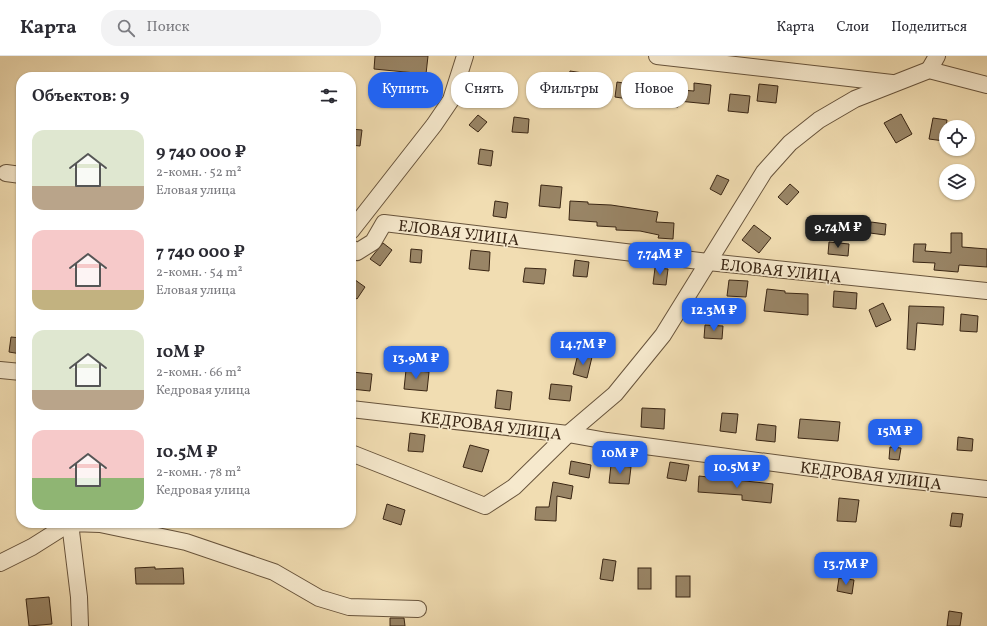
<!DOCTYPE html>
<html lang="ru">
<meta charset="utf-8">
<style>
body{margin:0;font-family:Vollkorn,serif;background:#f2f2f3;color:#2b2b33;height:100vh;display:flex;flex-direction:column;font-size:15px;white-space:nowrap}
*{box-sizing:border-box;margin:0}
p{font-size:13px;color:#7c7c81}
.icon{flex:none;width:22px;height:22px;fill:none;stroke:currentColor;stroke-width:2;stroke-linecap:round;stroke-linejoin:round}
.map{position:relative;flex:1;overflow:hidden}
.sheet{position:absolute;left:16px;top:16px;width:340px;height:456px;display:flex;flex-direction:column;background:#fff;border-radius:16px;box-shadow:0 1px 3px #0004}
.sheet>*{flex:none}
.hud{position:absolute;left:368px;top:16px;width:380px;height:36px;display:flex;gap:8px}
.fabs{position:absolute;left:939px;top:64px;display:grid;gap:8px}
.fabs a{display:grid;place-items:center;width:36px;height:36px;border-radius:50%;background:#fff;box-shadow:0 1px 3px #0004;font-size:20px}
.price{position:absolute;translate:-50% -34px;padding:0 9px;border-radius:8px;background:#2563eb;color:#fff;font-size:13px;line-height:26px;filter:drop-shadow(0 1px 2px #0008)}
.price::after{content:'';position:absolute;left:50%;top:24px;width:12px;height:9px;margin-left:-6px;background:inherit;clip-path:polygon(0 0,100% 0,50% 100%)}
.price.selected{background:#222;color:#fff}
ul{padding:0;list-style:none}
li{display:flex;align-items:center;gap:12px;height:100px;padding:0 16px}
li span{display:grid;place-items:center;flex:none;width:112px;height:80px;border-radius:12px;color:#555}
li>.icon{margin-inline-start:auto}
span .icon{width:48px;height:48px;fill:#fffc;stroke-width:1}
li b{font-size:17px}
h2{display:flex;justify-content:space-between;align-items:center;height:48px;padding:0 16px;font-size:17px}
.tag{padding:0 14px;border-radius:16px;background:#fff;box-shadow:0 1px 3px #0004;font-size:14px;line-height:36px}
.tag.selected{background:#2563eb;color:#fff}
header{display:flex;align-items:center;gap:24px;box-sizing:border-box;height:56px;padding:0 20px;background:#fff;border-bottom:1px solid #e1e1e2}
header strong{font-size:19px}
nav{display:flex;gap:22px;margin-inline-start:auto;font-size:14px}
.search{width:280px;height:36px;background:#f2f2f3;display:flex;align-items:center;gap:10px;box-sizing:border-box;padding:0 14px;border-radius:16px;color:#7c7c81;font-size:15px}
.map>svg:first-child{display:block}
.building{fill:#998566;stroke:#3a2614}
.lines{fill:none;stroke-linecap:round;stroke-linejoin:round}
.minor-casing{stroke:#68543c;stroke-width:18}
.minor{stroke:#f6e9cd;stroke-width:16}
.labels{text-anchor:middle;stroke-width:3.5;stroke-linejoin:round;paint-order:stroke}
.street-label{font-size:16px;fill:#3a2614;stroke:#f6e9cd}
</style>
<header>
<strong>Карта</strong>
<div class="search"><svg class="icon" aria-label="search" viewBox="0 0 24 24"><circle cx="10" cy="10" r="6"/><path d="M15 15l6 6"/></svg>Поиск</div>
<nav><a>Карта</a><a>Слои</a><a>Поделиться</a></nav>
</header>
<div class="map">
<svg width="987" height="570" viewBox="0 0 987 570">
<rect width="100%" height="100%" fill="#f1ddb2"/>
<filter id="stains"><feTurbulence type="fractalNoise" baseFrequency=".005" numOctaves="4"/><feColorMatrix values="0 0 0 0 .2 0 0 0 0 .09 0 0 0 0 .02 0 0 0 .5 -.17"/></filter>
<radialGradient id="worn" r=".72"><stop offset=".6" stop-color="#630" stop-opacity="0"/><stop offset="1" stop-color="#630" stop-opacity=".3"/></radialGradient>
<g class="building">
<polygon points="375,0 428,0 426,18 374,13"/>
<polygon points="570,15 583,17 580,32 567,30"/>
<polygon points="532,24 556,28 554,43 529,39 529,29 532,29"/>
<polygon points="617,26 630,28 628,43 615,41"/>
<polygon points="694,27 711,29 709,48 678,45 678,51 667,50 668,33 694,35"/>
<polygon points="759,28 778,30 776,47 757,45"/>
<polygon points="730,38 750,40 748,57 728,55"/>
<polygon points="901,58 912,78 896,87 884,67"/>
<polygon points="478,59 487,66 478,76 469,69"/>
<polygon points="514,61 529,63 528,77 512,76"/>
<polygon points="933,62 947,64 944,85 929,83"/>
<polygon points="351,73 362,74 360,90 351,89"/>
<polygon points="480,93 493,95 491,110 478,108"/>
<polygon points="717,119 729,124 721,139 710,133"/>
<polygon points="790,128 799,136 787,149 778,141"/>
<polygon points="541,129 562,131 560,152 539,150"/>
<polygon points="495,145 508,147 506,162 493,160"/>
<polygon points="570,145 588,146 588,148 611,149 658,156 656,166 674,167 673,183 658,182 659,179 640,175 616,174 616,171 597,170 597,166 569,164"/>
<polygon points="871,166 886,168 885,179 870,177"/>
<polygon points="754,169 771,182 759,197 742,184"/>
<polygon points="951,177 962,177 962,191 987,193 987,211 959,209 958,216 934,214 935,207 913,206 914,188 926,188 925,195 951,197"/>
<polygon points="829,186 849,188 848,200 828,198"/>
<polygon points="383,187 392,194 380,210 370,203"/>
<polygon points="411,193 422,194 421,207 410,206"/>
<polygon points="471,194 490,196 489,215 469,213"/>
<polygon points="575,204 589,206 587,221 573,220"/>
<polygon points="525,212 546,213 544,228 523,226"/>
<polygon points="655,212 668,213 666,229 653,228"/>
<polygon points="351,221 365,231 357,243 351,239"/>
<polygon points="729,224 748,225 746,241 727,240"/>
<polygon points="767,233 785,235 785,237 808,238 808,259 764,255"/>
<polygon points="834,235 857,237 856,253 833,251"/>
<polygon points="883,247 891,264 876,271 869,254"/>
<polygon points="909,250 944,251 943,269 917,267 915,294 907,293"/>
<polygon points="961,258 978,260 977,276 960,275"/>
<polygon points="705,269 723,270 722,283 704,282"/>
<polygon points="11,281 21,282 21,298 9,296"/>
<polygon points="578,298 592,301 587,322 573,318"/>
<polygon points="406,314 429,316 427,335 404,333"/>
<polygon points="352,316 372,318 370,335 351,333"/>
<polygon points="551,328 572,330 570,345 549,343"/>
<polygon points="497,334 512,336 510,354 495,352"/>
<polygon points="642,352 665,353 664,373 641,371"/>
<polygon points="722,357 738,358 736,377 720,375"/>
<polygon points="800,363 840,366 838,385 798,382"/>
<polygon points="758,368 776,370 775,386 756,384"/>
<polygon points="410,377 425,379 423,396 408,395"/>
<polygon points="958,381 973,383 972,395 957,394"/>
<polygon points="470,389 489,394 482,416 463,411"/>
<polygon points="890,391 901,392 899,404 889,403"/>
<polygon points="571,405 591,409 589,422 569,418"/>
<polygon points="670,406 689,409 686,425 667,422"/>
<polygon points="611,409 631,411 629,428 609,427"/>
<polygon points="699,420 773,428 771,447 742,444 742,439 698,436"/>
<polygon points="553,426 573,430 571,443 557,440 556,465 535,464 536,451 549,451"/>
<polygon points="839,442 859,444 856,466 837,465"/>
<polygon points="387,448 405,454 401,469 383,463"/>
<polygon points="952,457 963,458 961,471 950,470"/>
<polygon points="603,503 616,505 613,525 600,523"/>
<polygon points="155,511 155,513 183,512 184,528 136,528 135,512"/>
<rect x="638" y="512" width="13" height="21"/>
<rect x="676" y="520" width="14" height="21"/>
<polygon points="839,522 854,524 852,538 837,535"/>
<polygon points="49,541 52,568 29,570 26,543"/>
<polygon points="949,555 962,557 960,570 947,570"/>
<polygon points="390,562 404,562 405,570 390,570"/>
</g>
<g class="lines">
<defs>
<g id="minor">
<polyline points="657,0 892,27"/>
<polyline points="929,14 937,0"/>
<polyline points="6,117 21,119"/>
<polyline points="351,175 434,69 451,44 465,0"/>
<polyline points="351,192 357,196 373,186 384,167 708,206 987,235"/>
<polyline points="0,314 21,316"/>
<polyline points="351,353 568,378 607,385 880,421 987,433"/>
<polyline points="351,397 485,450 514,431 568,378 615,338 663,279 764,116 790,87 819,64 855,43 929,14 987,29"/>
<polyline points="0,507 32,491 70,467"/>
<polyline points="80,570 79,541 70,467 100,468 186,486 274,516 319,542 349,551 418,553"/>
</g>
</defs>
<use href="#minor" class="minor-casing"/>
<use href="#minor" class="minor"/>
</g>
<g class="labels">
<g class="street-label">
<text transform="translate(459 176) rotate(7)" y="6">ЕЛОВАЯ УЛИЦА</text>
<text transform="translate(781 214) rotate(6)" y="6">ЕЛОВАЯ УЛИЦА</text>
<text transform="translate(491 369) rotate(7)" y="6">КЕДРОВАЯ УЛИЦА</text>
<text transform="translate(871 419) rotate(7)" y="6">КЕДРОВАЯ УЛИЦА</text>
</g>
</g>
<rect width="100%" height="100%" filter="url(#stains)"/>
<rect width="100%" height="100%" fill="url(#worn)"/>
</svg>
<div class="fabs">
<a><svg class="icon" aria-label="locate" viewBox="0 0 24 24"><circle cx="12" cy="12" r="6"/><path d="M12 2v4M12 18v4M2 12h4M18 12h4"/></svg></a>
<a><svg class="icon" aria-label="layers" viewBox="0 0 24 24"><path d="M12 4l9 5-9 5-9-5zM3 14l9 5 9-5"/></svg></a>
</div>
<b class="price selected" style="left:838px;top:193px">9.74M ₽</b>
<b class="price" style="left:660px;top:220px">7.74M ₽</b>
<b class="price" style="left:714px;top:276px">12.3M ₽</b>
<b class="price" style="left:583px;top:310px">14.7M ₽</b>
<b class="price" style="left:416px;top:324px">13.9M ₽</b>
<b class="price" style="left:895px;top:397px">15M ₽</b>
<b class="price" style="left:620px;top:419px">10M ₽</b>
<b class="price" style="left:737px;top:433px">10.5M ₽</b>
<b class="price" style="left:846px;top:530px">13.7M ₽</b>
<div class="hud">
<a class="tag selected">Купить</a>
<a class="tag">Снять</a>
<a class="tag">Фильтры</a>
<a class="tag">Новое</a>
</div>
<section class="sheet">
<h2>Объектов: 9<svg class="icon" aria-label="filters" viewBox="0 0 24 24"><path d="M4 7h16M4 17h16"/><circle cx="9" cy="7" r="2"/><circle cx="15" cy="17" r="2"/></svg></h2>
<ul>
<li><span style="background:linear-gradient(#dfe7d0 70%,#b9a48a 0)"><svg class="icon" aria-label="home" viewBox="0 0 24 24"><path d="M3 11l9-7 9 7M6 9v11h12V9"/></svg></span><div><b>9 740 000 ₽</b><p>2-комн. · 52 m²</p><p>Еловая улица</p></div></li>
<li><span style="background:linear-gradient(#f6c9c9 75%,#c2b280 0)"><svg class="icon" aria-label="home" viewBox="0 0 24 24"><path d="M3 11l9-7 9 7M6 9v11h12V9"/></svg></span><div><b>7 740 000 ₽</b><p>2-комн. · 54 m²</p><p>Еловая улица</p></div></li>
<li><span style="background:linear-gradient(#dfe7d0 75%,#b9a48a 0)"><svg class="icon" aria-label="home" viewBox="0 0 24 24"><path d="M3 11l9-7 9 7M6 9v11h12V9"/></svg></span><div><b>10M ₽</b><p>2-комн. · 66 m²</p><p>Кедровая улица</p></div></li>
<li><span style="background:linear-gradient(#f6c9c9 60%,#8fb573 0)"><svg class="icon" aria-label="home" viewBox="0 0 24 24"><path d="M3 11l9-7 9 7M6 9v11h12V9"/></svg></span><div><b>10.5M ₽</b><p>2-комн. · 78 m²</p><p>Кедровая улица</p></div></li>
</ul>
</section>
</div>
